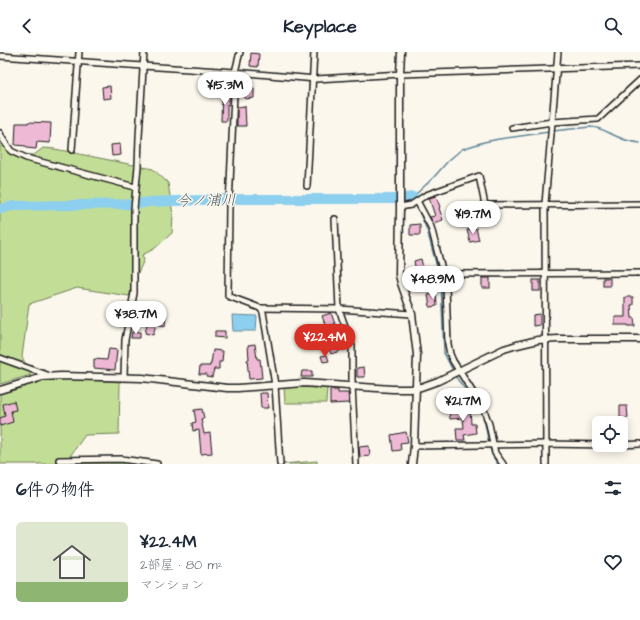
<!DOCTYPE html>
<html lang="ja">
<meta charset="utf-8">
<style>
body{margin:0;font-family:"Architects Daughter","Klee One",sans-serif;background:#f2f2f3;color:#1f2937;height:100vh;display:flex;flex-direction:column;font-size:15px;white-space:nowrap}
*{box-sizing:border-box;margin:0}
p{font-size:13px;color:#747a83}
.icon{flex:none;width:22px;height:22px;fill:none;stroke:currentColor;stroke-width:2;stroke-linecap:round;stroke-linejoin:round}
.map{position:relative;height:412px;overflow:hidden}
.side{display:flex;flex-direction:column;background:#fff;flex:1}
.side>*{flex:none}
.controls{position:absolute;left:592px;top:364px;display:grid;gap:8px}
.controls a{display:grid;place-items:center;width:36px;height:36px;border-radius:6px;background:#fff;box-shadow:0 2px 10px #0003;font-size:20px}
.price{position:absolute;translate:-50% -34px;padding:0 9px;border-radius:14px;background:#fff;color:#222;font-size:13px;line-height:26px;filter:drop-shadow(0 1px 2px #0008)}
.price::after{content:'';position:absolute;left:50%;top:24px;width:12px;height:9px;margin-left:-6px;background:inherit;clip-path:polygon(0 0,100% 0,50% 100%)}
.price.selected{background:#d93025;color:#fff}
ul{padding:0;list-style:none}
li{display:flex;align-items:center;gap:12px;height:100px;padding:0 16px}
li+li{border-top:1px solid #e0e1e3}
li span{display:grid;place-items:center;flex:none;width:112px;height:80px;border-radius:6px;color:#555}
li>.icon{margin-inline-start:auto}
span .icon{width:48px;height:48px;fill:#fffc;stroke-width:1}
li b{font-size:17px}
h2{display:flex;justify-content:space-between;align-items:center;height:48px;padding:0 16px;font-size:17px}
header{display:flex;justify-content:space-between;align-items:center;height:52px;padding:0 16px;background:#fff;font-size:18px;font-weight:800}
.map>svg:first-child{display:block}
.green{fill:#c2de96;stroke:#6f7d59}
.water{fill:#8dcfee;stroke:#60879a}
.lines{fill:none;stroke-linecap:round;stroke-linejoin:round}
.stream{stroke:#60879a;stroke-width:1.5}
.river{stroke:#8dcfee;stroke-width:10}
.building{fill:#eeb9d5;stroke:#1c1c1c}
.minor-casing{stroke:#1c1c1c;stroke-width:8}
.tertiary-casing{stroke:#1c1c1c;stroke-width:9}
.minor{stroke:#fbf7ec;stroke-width:5}
.tertiary{stroke:#fbf7ec;stroke-width:6}
.labels{text-anchor:middle;stroke-width:3;stroke-linejoin:round;paint-order:stroke}
.water-label{font-size:15px;font-style:italic;fill:#445b66;stroke:#fbf7ec}
</style>
<header><svg class="icon" aria-label="back" viewBox="0 0 24 24"><path d="M15 5l-7 7 7 7"/></svg>Keyplace<svg class="icon" aria-label="search" viewBox="0 0 24 24"><circle cx="10" cy="10" r="6"/><path d="M15 15l6 6"/></svg></header>
<div class="map">
<svg width="640" height="412" viewBox="0 0 640 412">
<rect width="100%" height="100%" fill="#fbf7ec"/>
<filter id="ink" filterUnits="userSpaceOnUse"><feTurbulence type="fractalNoise" baseFrequency=".025" numOctaves="2"/><feDisplacementMap in="SourceGraphic" scale="8" xChannelSelector="R" yChannelSelector="G"/><feConvolveMatrix kernelMatrix="1 2 1 2 8 2 1 2 1" color-interpolation-filters="sRGB"/></filter>
<g filter="url(#ink)">
<g class="green">
<polygon points="0,79 12,102 34,103 43,96 55,97 153,117 168,131 173,163 172,181 154,197 142,203 144,208 134,229 129,244 77,236 29,252 22,305 31,323 0,332"/>
<polygon points="55,326 120,330 119,382 85,383 68,407 121,407 156,412 0,412 0,340 16,333"/>
<polygon points="284,335 327,336 326,351 285,351"/>
<polygon points="317,409 317,412 283,412"/>
</g>
<polygon class="water" points="232,263 257,264 256,279 233,279"/>
<g class="lines">
<g class="stream">
<path d="M553 79 590 75C601 75 608 81 618 85 624 88 633 90 640 91"/>
<polyline points="415,149 413,145 434,125 448,109 462,97 484,90 499,87 549,80"/>
<polyline points="416,152 427,178 441,230 444,301 453,319"/>
<path d="M454 322C461 335 473 343 480 357 487 370 486 385 491 399 492 404 495 408 498 412"/>
</g>
<polyline class="river" points="0,157 13,154 135,152 150,150 226,147 397,147 413,145"/>
</g>
<g class="building">
<polygon points="251,1 259,2 258,15 250,14"/>
<polygon points="110,34 111,46 103,47 102,35"/>
<polygon points="254,36 254,46 245,47 244,37"/>
<polygon points="222,40 229,41 229,53 227,52 227,69 221,69"/>
<polygon points="245,54 246,74 237,74 237,55"/>
<polygon points="28,70 51,71 50,91 37,90 36,97 26,96 26,94 15,93 16,71 28,71"/>
<polygon points="120,92 121,103 112,104 111,93"/>
<polygon points="436,144 440,155 439,156 443,168 433,171 430,165 435,164 429,146"/>
<polygon points="420,172 420,183 410,183 410,173"/>
<polygon points="476,176 479,188 470,190 467,178"/>
<polygon points="421,207 425,224 420,225 420,228 413,230 411,221 416,220 414,209"/>
<rect x="482" y="226" width="8" height="10"/>
<rect x="603" y="226" width="7" height="8"/>
<rect x="533" y="228" width="7" height="11"/>
<polygon points="436,242 437,254 430,255 428,243"/>
<polygon points="625,245 633,245 633,253 631,253 632,266 634,266 635,274 628,274 628,273 615,273 615,265 625,265"/>
<polygon points="331,261 335,272 326,275 322,264"/>
<polygon points="156,262 166,263 165,274 156,272 153,283 145,281 148,268 154,270"/>
<polygon points="540,262 540,273 533,274 533,263"/>
<polygon points="324,274 325,282 318,283 316,275"/>
<polygon points="215,279 225,279 225,286 215,285"/>
<polygon points="132,280 140,280 140,286 131,286"/>
<polygon points="334,283 340,299 331,302 325,286"/>
<polygon points="255,292 257,307 260,307 262,326 249,327 247,308 249,307 248,293"/>
<polygon points="109,297 117,298 115,318 94,316 94,307 107,308"/>
<polygon points="213,298 223,299 222,310 219,310 219,317 214,317 212,325 206,324 207,322 199,322 200,314 210,314 210,312 211,312"/>
<polygon points="327,303 329,309 323,310 321,304"/>
<polygon points="364,315 365,325 357,325 357,316"/>
<polygon points="302,319 312,319 312,325 301,325"/>
<polygon points="330,338 338,338 338,341 348,341 349,351 330,352"/>
<polygon points="260,341 267,341 268,356 261,356"/>
<polygon points="14,349 16,358 11,359 13,370 0,374 0,366 5,364 3,352"/>
<polygon points="620,354 627,354 628,366 620,366"/>
<polygon points="457,355 457,357 470,356 471,372 475,372 476,381 464,383 465,388 457,388 456,376 464,376 463,366 450,367 449,356"/>
<polygon points="202,357 204,366 201,367 204,382 210,381 212,401 201,402 199,378 193,379 192,371 196,370 194,358"/>
<rect x="621" y="379" width="6" height="8"/>
<polygon points="406,380 408,390 400,391 401,398 393,399 391,383"/>
<polygon points="369,394 370,404 360,405 359,395"/>
</g>
<g class="lines">
<defs>
<g id="minor">
<polyline points="240,0 235,20 229,153 228,244 260,256 263,260 275,333 280,412"/>
<polyline points="0,4 143,14 235,20 316,27 402,22 640,14"/>
<polyline points="512,76 552,70 598,67 640,28"/>
<polyline points="0,81 2,86 11,99 26,106 135,135"/>
<polyline points="72,98 79,0"/>
<polyline points="307,134 314,0"/>
<polyline points="417,149 431,175 446,233 448,292 450,302 453,309 484,358 489,372 495,401 503,412"/>
<polyline points="400,155 411,153 426,143 479,124 485,153 640,152"/>
<polyline points="335,167 339,257 352,294 352,334 356,412"/>
<polyline points="444,222 640,221"/>
<polyline points="260,256 339,257 412,262"/>
<polyline points="0,306 50,324"/>
<polyline points="124,325 125,288 134,241 134,157 138,114 139,85 144,0"/>
<polyline points="621,393 640,392"/>
<polyline points="414,394 545,392 609,393"/>
<polyline points="59,408 121,407 157,412"/>
<polyline points="546,412 545,152 558,0"/>
</g>
<g id="tertiary">
<polyline points="401,0 400,22 400,155 399,223 401,231 412,262 417,303 414,394 412,412"/>
<polyline points="0,338 33,328 43,325 61,324 142,326 227,336 238,336 304,331 392,337 411,337 421,335 438,329 504,297 517,293 538,288 559,287 640,287"/>
</g>
</defs>
<use href="#minor" class="minor-casing"/>
<use href="#tertiary" class="tertiary-casing"/>
<use href="#minor" class="minor"/>
<use href="#tertiary" class="tertiary"/>
</g>
</g>
<g class="labels">
<g class="water-label">
<text transform="translate(206 148) rotate(-1)" y="5">今ノ浦川</text>
</g>
</g>
</svg>
<div class="controls">
<a><svg class="icon" aria-label="locate" viewBox="0 0 24 24"><circle cx="12" cy="12" r="6"/><path d="M12 2v4M12 18v4M2 12h4M18 12h4"/></svg></a>
</div>
<b class="price" style="left:225px;top:54px">¥15.3M</b>
<b class="price" style="left:473px;top:183px">¥19.7M</b>
<b class="price" style="left:433px;top:248px">¥48.9M</b>
<b class="price" style="left:136px;top:283px">¥38.7M</b>
<b class="price selected" style="left:325px;top:306px">¥22.4M</b>
<b class="price" style="left:463px;top:370px">¥21.7M</b>
</div>
<section class="side">
<h2>6件の物件<svg class="icon" aria-label="filters" viewBox="0 0 24 24"><path d="M4 7h16M4 17h16"/><circle cx="9" cy="7" r="2"/><circle cx="15" cy="17" r="2"/></svg></h2>
<ul>
<li><span style="background:linear-gradient(#dfe7d0 75%,#8fb573 0)"><svg class="icon" aria-label="home" viewBox="0 0 24 24"><path d="M3 11l9-7 9 7M6 9v11h12V9"/></svg></span><div><b>¥22.4M</b><p>2部屋 · 80 m²</p><p>マンション</p></div><svg class="icon" aria-label="heart" viewBox="0 0 24 24"><path d="M12 20l-8-8c-3-5 5-10 8-4 3-6 11-1 8 4z"/></svg></li>
</ul>
</section>
